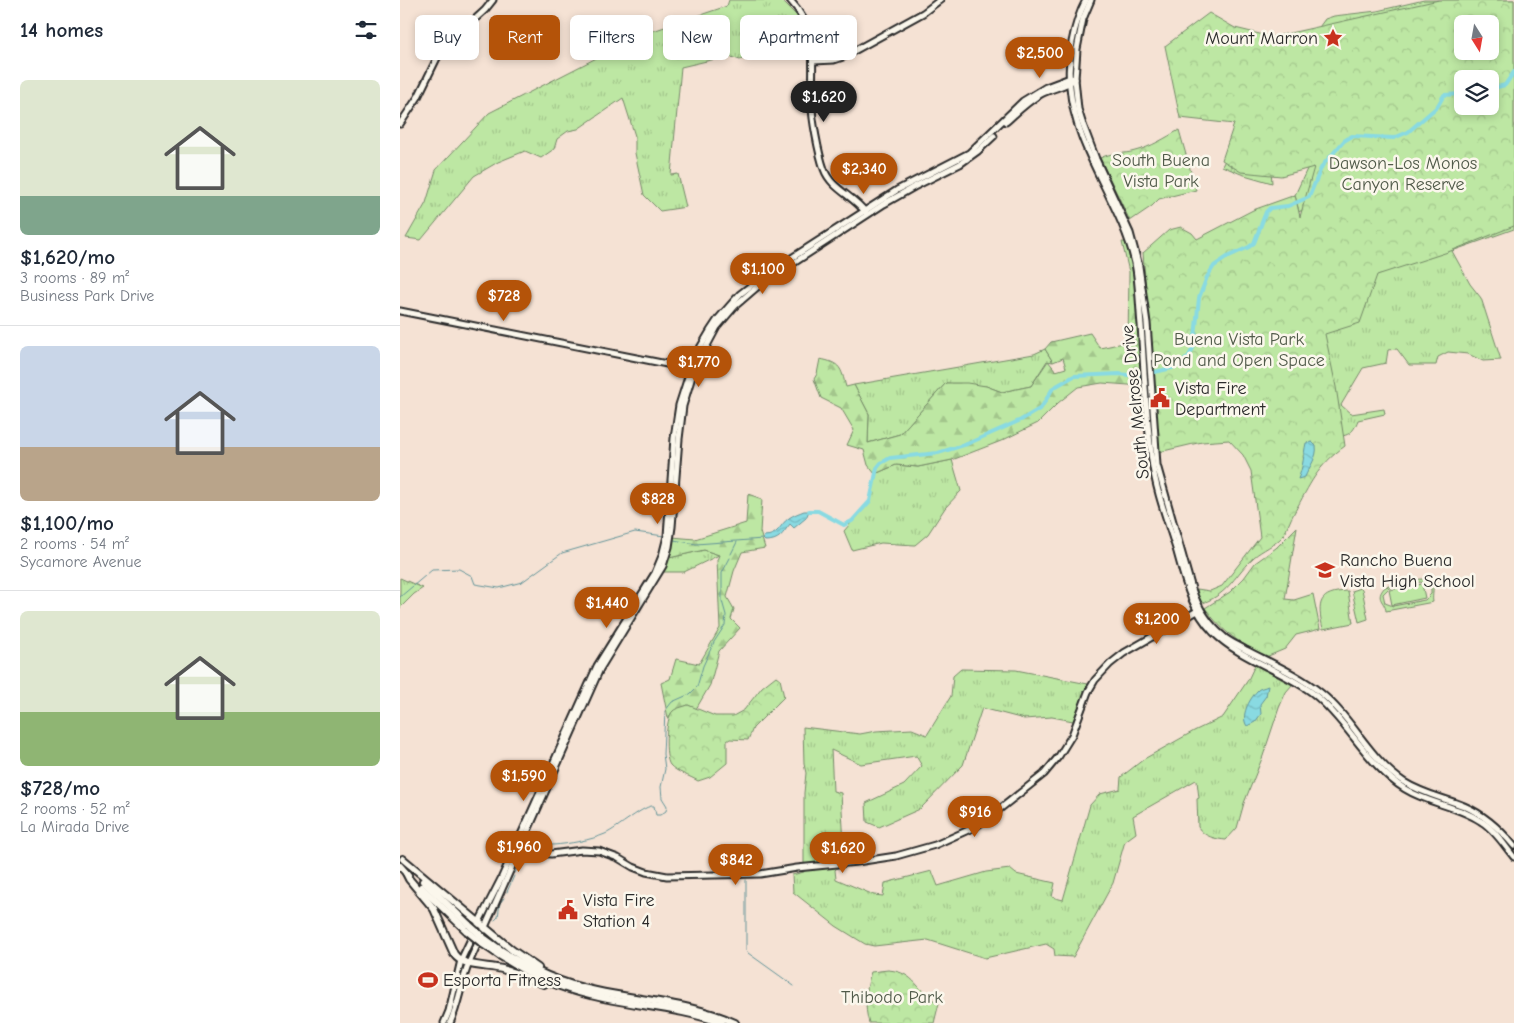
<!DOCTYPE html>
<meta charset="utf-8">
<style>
body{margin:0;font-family:"Comic Neue",sans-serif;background:#f2f2f3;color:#1f2937;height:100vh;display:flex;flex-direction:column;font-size:19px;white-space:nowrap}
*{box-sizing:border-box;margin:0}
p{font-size:16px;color:#747a83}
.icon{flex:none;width:28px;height:28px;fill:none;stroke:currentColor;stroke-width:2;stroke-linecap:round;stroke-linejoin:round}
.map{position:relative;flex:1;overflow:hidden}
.panel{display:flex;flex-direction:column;background:#fff;width:400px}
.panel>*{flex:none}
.guide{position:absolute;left:15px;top:15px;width:475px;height:45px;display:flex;gap:10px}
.needle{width:32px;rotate:169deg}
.tools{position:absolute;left:1054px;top:15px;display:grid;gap:10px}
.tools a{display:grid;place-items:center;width:45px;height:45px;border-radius:8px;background:#fff;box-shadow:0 2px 8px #0003;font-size:25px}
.price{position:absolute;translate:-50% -42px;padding:0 11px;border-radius:18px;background:#b45309;color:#fff;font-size:16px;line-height:32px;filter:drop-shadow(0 1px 2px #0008)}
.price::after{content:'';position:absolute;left:50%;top:30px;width:15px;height:11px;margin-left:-8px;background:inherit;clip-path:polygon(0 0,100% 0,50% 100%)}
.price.current{background:#222;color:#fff}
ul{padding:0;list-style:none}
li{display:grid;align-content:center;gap:10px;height:265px;padding:0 20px}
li+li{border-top:1px solid #e0e1e3}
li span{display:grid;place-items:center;height:155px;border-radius:8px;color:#555}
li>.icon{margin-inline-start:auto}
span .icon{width:90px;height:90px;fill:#fffc;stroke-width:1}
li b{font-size:21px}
h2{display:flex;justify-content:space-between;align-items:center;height:60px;padding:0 20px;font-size:21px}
.chip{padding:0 18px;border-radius:8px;background:#fff;box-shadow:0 2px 8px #0003;font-size:18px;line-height:45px}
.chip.current{background:#b45309;color:#fff}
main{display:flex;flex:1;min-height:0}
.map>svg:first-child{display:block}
.grass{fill:url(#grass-tufts);stroke:#748967;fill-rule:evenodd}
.forest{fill:url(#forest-firs);stroke:#748967}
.park{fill:url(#park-crowns);stroke:#748967;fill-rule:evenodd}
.pitch{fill:#bde7a3;stroke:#748967;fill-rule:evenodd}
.water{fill:url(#water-waves);stroke:#639499}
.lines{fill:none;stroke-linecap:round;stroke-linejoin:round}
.stream{stroke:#639499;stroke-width:1}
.river{stroke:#89dae2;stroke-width:4}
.major-casing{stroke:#2b2b2b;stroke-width:9}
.highway-casing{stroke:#2b2b2b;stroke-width:10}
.major{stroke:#fbf7ec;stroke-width:5}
.highway{stroke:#fbf7ec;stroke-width:6}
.highway-bridge-casing{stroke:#2b2b2b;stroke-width:10;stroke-linecap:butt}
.highway-bridge{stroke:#fbf7ec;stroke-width:6}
.labels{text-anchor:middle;stroke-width:5;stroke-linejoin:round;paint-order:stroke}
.poi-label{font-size:18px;fill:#2b2b2b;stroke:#fbf7ec;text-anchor:start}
.park-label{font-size:18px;fill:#505a49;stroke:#fbf7ec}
.street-label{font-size:18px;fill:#2b2b2b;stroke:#fbf7ec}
</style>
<main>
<section class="panel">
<h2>14 homes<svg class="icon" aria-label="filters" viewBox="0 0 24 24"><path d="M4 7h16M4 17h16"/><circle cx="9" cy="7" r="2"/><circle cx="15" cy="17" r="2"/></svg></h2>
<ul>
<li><span style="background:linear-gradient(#dfe7d0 75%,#7fa58c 0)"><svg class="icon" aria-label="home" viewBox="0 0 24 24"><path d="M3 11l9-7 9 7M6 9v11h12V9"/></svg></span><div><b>$1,620/mo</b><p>3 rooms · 89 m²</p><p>Business Park Drive</p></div></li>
<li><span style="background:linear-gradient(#c9d6e8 65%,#b9a48a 0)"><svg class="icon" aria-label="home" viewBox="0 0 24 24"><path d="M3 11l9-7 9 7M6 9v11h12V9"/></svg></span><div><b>$1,100/mo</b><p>2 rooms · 54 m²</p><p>Sycamore Avenue</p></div></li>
<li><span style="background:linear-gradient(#dfe7d0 65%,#8fb573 0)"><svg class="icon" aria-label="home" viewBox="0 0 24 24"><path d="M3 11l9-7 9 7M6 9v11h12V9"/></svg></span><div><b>$728/mo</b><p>2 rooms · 52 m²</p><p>La Mirada Drive</p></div></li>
</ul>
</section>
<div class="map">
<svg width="1114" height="1023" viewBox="0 0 1114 1023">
<defs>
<pattern id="grass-tufts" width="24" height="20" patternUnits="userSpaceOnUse" patternTransform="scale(1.25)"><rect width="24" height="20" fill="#bde7a3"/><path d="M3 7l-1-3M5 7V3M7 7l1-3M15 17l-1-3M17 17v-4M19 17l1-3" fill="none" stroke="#a3c68c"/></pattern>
<pattern id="forest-firs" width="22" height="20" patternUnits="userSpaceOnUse" patternTransform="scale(1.25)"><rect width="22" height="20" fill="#bde7a3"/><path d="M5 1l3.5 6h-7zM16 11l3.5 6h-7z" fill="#a3c68c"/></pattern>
<pattern id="park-crowns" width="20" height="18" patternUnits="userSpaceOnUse" patternTransform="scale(1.25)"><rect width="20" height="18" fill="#bde7a3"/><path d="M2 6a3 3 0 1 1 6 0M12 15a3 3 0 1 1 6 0" fill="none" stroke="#a3c68c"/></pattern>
<pattern id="water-waves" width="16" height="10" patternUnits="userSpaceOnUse" patternTransform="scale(1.25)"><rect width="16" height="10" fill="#89dae2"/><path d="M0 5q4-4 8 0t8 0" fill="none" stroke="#76bbc2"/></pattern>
</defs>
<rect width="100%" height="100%" fill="#f5e2d4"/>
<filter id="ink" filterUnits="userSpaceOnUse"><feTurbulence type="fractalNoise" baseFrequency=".02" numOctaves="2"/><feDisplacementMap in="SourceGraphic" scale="10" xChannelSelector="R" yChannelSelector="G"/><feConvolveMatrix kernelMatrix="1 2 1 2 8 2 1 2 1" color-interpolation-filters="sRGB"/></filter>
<g filter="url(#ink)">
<g class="grass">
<path d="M329 0H381L397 16 404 28 366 34 352 55 340 60 328 56 281 67 271 175 278 174 286 207 260 211 244 195 235 153V136L223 98 178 129 168 131 157 139 154 149 141 158 125 151 98 162 74 176 21 240 6 238 26 203 36 170 89 113 214 49 215 19C223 30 231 34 244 34L327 6Z"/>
<path d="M1024 0H1114V229L1052 251 1070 284 1081 298 1101 360 1083 361 1068 354 1048 352 1038 357 1036 365H1009L997 349 988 350 986 363 963 368 941 405 951 414 984 409 985 414 958 420C953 434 947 437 933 436L910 205 899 212 895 195 907 169 926 149 870 156 872 183 841 174 822 166 833 145 925 19 934 16 977 11ZM1062 24H1090V51H1062ZM1062 79H1090V106H1062Z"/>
<polygon points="645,349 653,362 647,361 631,386 602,392 586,386 546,383 500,434 468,443 469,414 454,385 634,354"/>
<polygon points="552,460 561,491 545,508 528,534 515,545 481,543 452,550 444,531 470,501 475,474 496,465 518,467"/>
<polygon points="304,550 319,555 284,572 263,572 269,558"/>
<polygon points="0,578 23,588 14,594 0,608"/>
<path d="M855 665 892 685 886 692 879 708 863 756 844 803 837 828 826 840C816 839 804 837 798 827L797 799 799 798 797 781 796 780 733 816 736 833 725 841 713 883 673 957 655 956 654 949 646 944 585 958 528 940 474 946 465 944 436 926 393 892 392 875 404 872V793L406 773 404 764 403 727 460 734 476 731 512 729 527 735 551 696 553 676 561 669 616 670 688 684 673 721 652 717 624 719 582 708 563 765 520 809 479 827 467 822 466 803 504 785 522 766 516 756 461 764 431 750 433 791 441 793 445 861 435 870 436 879 474 895 483 896 485 883 532 871 538 886 586 872 610 869 616 874 655 883 652 897 663 900 690 805 700 794 720 789 721 777 744 759 794 731 823 717 848 680Z"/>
</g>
<g class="forest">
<path d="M722 242H726L735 282 742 386 702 383 678 387 658 403 638 423 601 441 552 460 518 467 496 465 475 474 468 465 464 450 447 445 454 430 441 408 421 398 414 379 417 374 420 359C441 363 441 368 446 387L454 385 469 414 468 443 500 434 546 383H567L586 386 602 392 631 386 648 361 656 371 666 368 663 358 653 362 645 349 651 342 690 333 700 348 728 342 729 272Z"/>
<polygon points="348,494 362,499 360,532 365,548 342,552 334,571 327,597 334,609 331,619 340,628 319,651 310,685 296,709 288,705 273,711 268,718 261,683 270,679 276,659 299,664 320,628 317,560 319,555 304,550 269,558 272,537 295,539 346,523"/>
</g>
<g class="park">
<path d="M1039 0H1114V226L1048 252 977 275 960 323 925 334 936 387 945 446C916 467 911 483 894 513 890 520 887 530 882 537 875 545 862 550 854 557 835 574 830 593 803 603L799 600 797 589 810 591 822 586 860 537 851 471 843 455 829 440 802 442 759 452 743 253 769 230 781 227 792 233 797 239 853 210 895 195 900 217 914 167 881 176 841 172 822 160 834 124 780 118 765 46 809 13 835 28 872 37ZM1062 24H1090V51H1062ZM1062 79H1090V106H1062Z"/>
<path d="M779 130 796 190 759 199 752 206 730 221 700 158C715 151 722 155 735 151 751 147 765 138 779 130Z"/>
<path d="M897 527 885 599 894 600 913 594 920 629 896 635 885 649 866 657C839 642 824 634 805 608L830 592 844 578 855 563 876 548Z"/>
<path d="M376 676 380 679 384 697 353 728 348 740 330 739 327 741V763L310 777 298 781C290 776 276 772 270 765 264 757 265 718 273 711 276 708 283 707 288 705L315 716H333L344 710 362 687Z"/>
<path d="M488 970C517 972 516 993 539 1003L534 1023H469C464 1006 466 992 470 975L471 972Z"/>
</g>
<g class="pitch">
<path d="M1021 579C1039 581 1031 592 1033 602L986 611C985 601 974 599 985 587ZM1020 582 1026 583 1031 588V594L1025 600 993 606 985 603 983 594 989 588Z"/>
<polygon points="1022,584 1025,598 992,605 989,590"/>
<polygon points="961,588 962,589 968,619 959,622 952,591"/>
<path d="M948 591 953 623 923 629C917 603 918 592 948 591Z"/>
</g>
<g class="water">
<path d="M912 442 916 446C918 457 909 467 905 477L898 479C904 465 903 456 906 443Z"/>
<path d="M404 511H409L406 518 394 528 390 524C382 534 380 541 365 541L363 539 364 536C379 536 379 525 389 518 393 515 399 513 404 511Z"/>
<path d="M868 686 866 696 860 704 861 714 855 722 847 726C840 716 849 700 857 691 859 688 864 688 868 686Z"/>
</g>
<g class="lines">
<g class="stream">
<polyline points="274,540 296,544 363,539"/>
<polyline points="331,554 337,542"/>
<polyline points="0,597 32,570 59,569 72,576 75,584 99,588 122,582 162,553 235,532 264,536"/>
<path d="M130 843C138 842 146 845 153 845 169 844 191 840 205 834 217 829 245 804 254 806L256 815H260L266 811 267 806 262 798 261 787 265 769 263 754 265 711 272 702 290 694 297 687 303 666 314 642 325 625 326 615 322 601V573L330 558"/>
<polyline points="115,873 125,852"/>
<polyline points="346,880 346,950 348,953 394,986"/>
<polyline points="107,892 114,876"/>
<polyline points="95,920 98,917 100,903 104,898"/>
</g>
<g class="river">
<polyline points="1090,89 1105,85 1114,72"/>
<polyline points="409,511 418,511 444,525 452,521 470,501 477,468 481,463 490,458 538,453 567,444 621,420 641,408 653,388 674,376 719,374 738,376 772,368 781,364 789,356 794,346 799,298 807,277 814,266 829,256 849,247 854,243 866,212 870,208 888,206 909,197 922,166 944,141 952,136 994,138 1008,132 1037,107 1044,95 1062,94"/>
</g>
<defs>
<g id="major">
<path d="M390 0C419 31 412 63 412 101 411 116 419 155 424 169 431 189 454 196 466 213"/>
<path d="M686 0C673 25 667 58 670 87 675 150 721 202 735 263 739 283 739 305 741 325 744 370 746 416 752 461 756 492 768 522 777 552 785 581 791 609 813 632 842 661 884 670 915 695 949 723 968 766 1005 789 1029 804 1059 806 1082 822 1095 830 1104 845 1114 857"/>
<path d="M691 0 683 19 677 49 675 79 678 109 682 122 696 159 730 233 739 266 747 323 757 465 792 589C798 607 808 624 823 636 829 642 838 645 846 650 871 663 899 675 921 693 953 719 970 760 1004 782 1023 794 1044 798 1064 806 1085 815 1100 829 1114 846"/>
<polyline points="414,61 434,60 443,57 523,13 540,0"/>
<path d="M606 122C617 112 628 101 641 94 652 88 665 87 675 79"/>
<polyline points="0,124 18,97 37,58 49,43 85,10 93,0"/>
<polyline points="0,311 292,369"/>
<polyline points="119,846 139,853 151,854 182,850 199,851 218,858 233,867 246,872 267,876 360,874 397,868 457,862 496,856 535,845 575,827 591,816 644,774 659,756 672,735 688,692 695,680 710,664 724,653 799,610"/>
<polyline points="44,1023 49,1011 61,960 79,922 101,879 197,666 255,573 262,556 267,536 274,438 279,405 294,358 310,331 318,319 340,294 362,277 497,190 569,153 623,101 646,87 670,78 675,79"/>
<path d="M50 1023C59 1004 61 982 69 963L200 669 263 566 269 547 272 527 279 439 283 406 294 370 317 327 335 306 357 287 484 204 514 187 560 164 578 151 594 136"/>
</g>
<g id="highway">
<polyline points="3,859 112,950 138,968"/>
<polyline points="0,866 8,875"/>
<path d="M6 873 9 879 34 909 54 954C64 968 87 965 102 969 116 973 130 979 144 984"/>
<polyline points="23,881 69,925"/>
<polyline points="21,887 67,931"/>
<path d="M85 939C118 964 156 983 196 991 242 1001 291 1003 335 1023"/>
<path d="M83 944C116 968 151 986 190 995 234 1006 279 1007 322 1023"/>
</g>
</defs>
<use href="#major" class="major-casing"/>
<use href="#highway" class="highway-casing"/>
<use href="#major" class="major"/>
<use href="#highway" class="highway"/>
<defs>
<g id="highway-bridge">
<polyline points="69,925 85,939"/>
<polyline points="67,931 83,944"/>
</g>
</defs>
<use href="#highway-bridge" class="highway-bridge-casing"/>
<use href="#highway-bridge" class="highway-bridge"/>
</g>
</g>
<defs>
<symbol id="sight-bare" viewBox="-9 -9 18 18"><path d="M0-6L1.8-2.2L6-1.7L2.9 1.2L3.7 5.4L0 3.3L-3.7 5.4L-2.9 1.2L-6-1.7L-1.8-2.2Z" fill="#c8321e" stroke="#fbf7ec" stroke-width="2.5" paint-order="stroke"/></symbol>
<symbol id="civic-bare" viewBox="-9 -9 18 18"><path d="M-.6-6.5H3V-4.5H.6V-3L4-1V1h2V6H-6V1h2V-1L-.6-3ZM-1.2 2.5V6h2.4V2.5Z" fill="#c8321e" stroke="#fbf7ec" stroke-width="2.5" paint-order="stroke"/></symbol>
<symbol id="school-bare" viewBox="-9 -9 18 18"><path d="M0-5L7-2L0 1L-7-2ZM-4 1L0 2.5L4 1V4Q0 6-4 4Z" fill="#c8321e" stroke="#fbf7ec" stroke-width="2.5" paint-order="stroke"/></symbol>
<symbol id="stadium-bare" viewBox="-9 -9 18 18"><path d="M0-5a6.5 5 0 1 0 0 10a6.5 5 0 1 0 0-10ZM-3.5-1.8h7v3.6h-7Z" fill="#c8321e" stroke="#fbf7ec" stroke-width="2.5" paint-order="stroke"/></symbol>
</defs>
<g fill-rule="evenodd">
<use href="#sight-bare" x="919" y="24" width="28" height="28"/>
<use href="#civic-bare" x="746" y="384" width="28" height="28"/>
<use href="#school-bare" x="911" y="556" width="28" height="28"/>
<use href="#civic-bare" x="154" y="896" width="28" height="28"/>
<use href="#stadium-bare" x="14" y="966" width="28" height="28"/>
</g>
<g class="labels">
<g class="poi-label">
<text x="918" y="44" text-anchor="end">Mount Marron</text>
<text x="775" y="394">Vista Fire<tspan x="775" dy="21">Department</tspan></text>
<text x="940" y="566">Rancho Buena<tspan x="940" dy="21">Vista High School</tspan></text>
<text x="183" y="906">Vista Fire<tspan x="183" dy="21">Station 4</tspan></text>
<text x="43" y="986">Esporta Fitness</text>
</g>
<g class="park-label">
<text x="761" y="166">South Buena<tspan x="761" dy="21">Vista Park</tspan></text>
<text x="1003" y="169">Dawson-Los Monos<tspan x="1003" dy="21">Canyon Reserve</tspan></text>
<text x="839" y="345">Buena Vista Park<tspan x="839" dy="21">Pond and Open Space</tspan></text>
<text x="492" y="1003">Thibodo Park</text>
</g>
<g class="street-label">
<text transform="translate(735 402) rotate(-96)" y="6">South Melrose Drive</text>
</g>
</g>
</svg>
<div class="tools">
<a><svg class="needle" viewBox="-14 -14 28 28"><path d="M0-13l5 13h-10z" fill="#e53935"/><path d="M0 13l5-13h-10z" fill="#747a83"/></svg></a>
<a><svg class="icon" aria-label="layers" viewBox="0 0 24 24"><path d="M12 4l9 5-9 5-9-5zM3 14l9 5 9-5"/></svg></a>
</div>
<b class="price" style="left:640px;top:79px">$2,500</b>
<b class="price current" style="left:424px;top:123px">$1,620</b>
<b class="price" style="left:464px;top:195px">$2,340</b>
<b class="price" style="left:363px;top:295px">$1,100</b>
<b class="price" style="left:104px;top:322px">$728</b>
<b class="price" style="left:299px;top:388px">$1,770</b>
<b class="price" style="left:258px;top:525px">$828</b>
<b class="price" style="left:207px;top:629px">$1,440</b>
<b class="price" style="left:757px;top:645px">$1,200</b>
<b class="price" style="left:124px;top:802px">$1,590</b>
<b class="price" style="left:575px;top:838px">$916</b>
<b class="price" style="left:119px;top:873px">$1,960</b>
<b class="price" style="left:443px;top:874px">$1,620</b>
<b class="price" style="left:336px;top:886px">$842</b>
<div class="guide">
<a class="chip">Buy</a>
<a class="chip current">Rent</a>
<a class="chip">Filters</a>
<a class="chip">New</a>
<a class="chip">Apartment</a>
</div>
</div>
</main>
